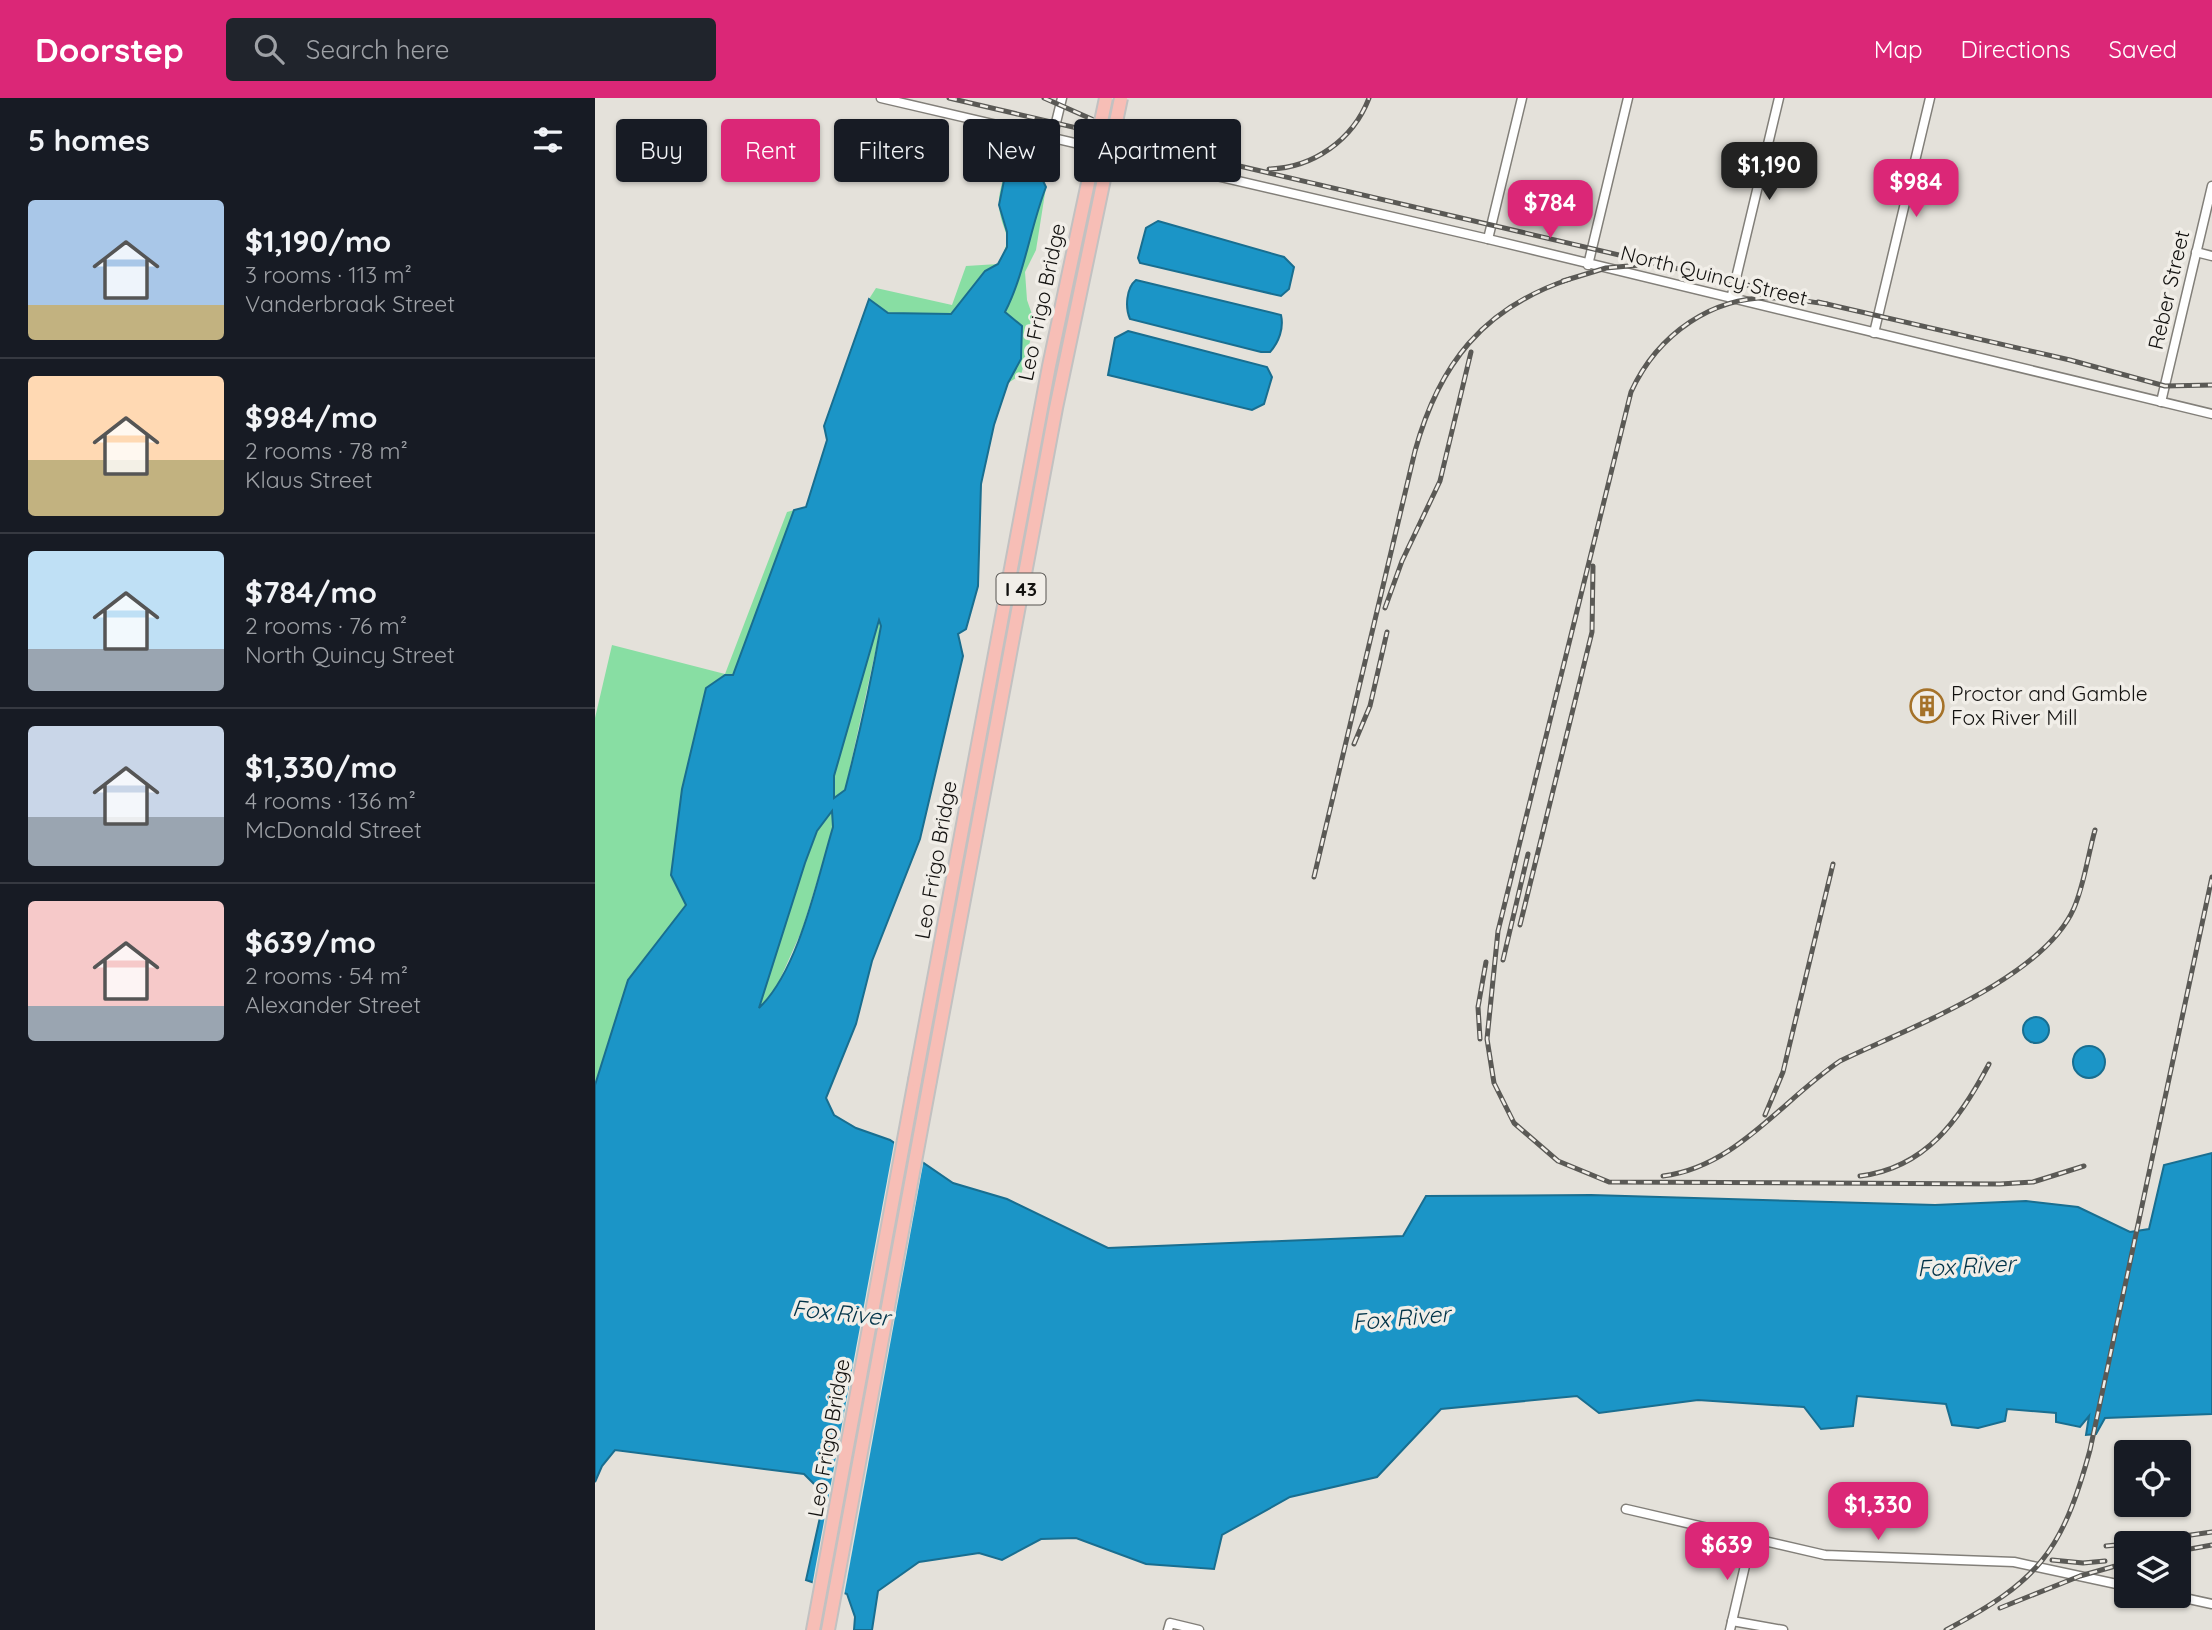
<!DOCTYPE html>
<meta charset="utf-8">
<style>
body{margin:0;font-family:Quicksand,sans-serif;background:#20242c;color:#f1f3f6;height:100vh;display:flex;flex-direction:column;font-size:26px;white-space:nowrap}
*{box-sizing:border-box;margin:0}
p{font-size:23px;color:#9ea1a6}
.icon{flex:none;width:38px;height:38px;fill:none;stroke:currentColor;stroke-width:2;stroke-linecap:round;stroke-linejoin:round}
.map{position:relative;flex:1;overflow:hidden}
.side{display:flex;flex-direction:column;background:#171b24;width:595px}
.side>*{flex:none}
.hud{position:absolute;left:21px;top:21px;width:665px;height:63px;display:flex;gap:14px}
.buttons{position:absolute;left:1519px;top:1342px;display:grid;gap:14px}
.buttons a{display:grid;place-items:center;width:77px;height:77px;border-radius:7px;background:#171b24;box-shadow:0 2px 5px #0004;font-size:35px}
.price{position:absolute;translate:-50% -60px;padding:0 16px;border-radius:14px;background:#db2777;color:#fff;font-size:23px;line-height:46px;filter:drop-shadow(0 2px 4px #0008)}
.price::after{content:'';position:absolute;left:50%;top:42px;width:21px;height:16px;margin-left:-10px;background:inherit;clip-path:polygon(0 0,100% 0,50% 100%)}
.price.selected{background:#222;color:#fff}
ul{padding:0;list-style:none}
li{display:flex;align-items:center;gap:21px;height:175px;padding:0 28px}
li+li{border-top:2px solid #363941}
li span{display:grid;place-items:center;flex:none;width:196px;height:140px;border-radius:7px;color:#555}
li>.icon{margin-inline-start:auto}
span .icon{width:84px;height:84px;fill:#fffc;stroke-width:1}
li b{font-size:30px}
h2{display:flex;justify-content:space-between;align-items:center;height:84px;padding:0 28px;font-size:30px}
.pill{padding:0 24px;border-radius:7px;background:#171b24;box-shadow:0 2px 5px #0004;font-size:24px;line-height:63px}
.pill.selected{background:#db2777;color:#fff}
header{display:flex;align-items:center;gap:42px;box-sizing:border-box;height:98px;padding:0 35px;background:#db2777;color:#fff}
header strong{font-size:33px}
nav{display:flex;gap:38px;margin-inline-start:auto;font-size:24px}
.search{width:490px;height:63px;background:#20242c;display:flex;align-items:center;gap:18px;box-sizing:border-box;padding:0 24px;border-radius:7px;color:#9ea1a6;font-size:26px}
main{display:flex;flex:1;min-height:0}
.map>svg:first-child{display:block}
.green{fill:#88dea3}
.water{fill:#1b95c7;stroke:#196e90;stroke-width:2;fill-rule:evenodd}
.pier{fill:#e4e1da}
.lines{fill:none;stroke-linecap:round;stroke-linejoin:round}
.minor-casing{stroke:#827f79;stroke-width:11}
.highway-casing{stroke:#c2c1c1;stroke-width:16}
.minor{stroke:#fff;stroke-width:8}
.highway{stroke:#f7beb6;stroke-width:12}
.rail-casing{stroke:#5a5955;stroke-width:5}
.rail{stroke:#f1eee8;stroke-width:2.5;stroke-dasharray:8;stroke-linecap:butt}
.highway-bridge-casing{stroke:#c2c1c1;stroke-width:16;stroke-linecap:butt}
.highway-bridge{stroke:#f7beb6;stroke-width:12}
.labels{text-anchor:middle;stroke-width:7;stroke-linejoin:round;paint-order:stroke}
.shield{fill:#f1eee8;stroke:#565451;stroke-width:2}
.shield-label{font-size:19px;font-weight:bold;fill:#131210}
.street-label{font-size:21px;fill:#131210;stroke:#f1eee8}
.poi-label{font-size:21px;fill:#131210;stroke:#f1eee8;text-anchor:start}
.water-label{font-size:23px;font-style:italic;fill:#013348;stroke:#f1eee8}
</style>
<header>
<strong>Doorstep</strong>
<div class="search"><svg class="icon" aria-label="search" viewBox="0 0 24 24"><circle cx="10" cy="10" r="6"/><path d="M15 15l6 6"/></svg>Search here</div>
<nav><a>Map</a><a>Directions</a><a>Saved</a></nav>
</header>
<main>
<section class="side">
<h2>5 homes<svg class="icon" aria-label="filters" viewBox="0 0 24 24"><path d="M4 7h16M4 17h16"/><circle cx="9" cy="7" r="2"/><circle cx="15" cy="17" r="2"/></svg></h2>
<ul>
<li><span style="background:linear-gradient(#a9c7e8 75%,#c2b280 0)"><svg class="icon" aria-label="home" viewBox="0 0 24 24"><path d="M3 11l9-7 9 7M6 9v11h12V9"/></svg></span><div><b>$1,190/mo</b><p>3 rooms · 113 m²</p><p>Vanderbraak Street</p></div></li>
<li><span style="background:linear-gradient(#ffd9b3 60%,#c2b280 0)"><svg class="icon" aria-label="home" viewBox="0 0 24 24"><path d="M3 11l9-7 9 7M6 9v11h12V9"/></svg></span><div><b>$984/mo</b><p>2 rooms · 78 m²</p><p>Klaus Street</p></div></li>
<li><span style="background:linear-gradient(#bfe0f5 70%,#9aa5b1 0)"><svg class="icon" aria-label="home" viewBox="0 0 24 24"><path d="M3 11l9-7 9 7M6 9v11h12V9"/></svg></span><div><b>$784/mo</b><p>2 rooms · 76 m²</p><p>North Quincy Street</p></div></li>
<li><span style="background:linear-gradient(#c9d6e8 65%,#9aa5b1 0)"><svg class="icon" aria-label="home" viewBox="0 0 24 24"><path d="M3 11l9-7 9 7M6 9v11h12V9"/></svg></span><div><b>$1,330/mo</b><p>4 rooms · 136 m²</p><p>McDonald Street</p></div></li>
<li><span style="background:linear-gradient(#f6c9c9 75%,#9aa5b1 0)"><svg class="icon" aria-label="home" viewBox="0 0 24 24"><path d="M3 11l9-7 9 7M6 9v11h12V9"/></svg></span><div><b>$639/mo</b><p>2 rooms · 54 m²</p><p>Alexander Street</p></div></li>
</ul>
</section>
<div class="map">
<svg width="1617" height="1532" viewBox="0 0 1617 1532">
<rect width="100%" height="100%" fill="#e4e1da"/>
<path class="green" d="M417 59 439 64 451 89 441 152 430 174 432 202 440 225 426 277 413 285 286 528 250 692 207 832 178 897 168 971 0 1040V620L17 547 130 576 192 414 211 409 232 342 229 328 274 201 281 190 357 207 371 168 403 166C421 133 406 137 404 107 403 94 410 76 413 63Z"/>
<g class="water">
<path d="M413 63 420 65 421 77 424 76V64H439L451 89C435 130 430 175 410 214L427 228 426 261 413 285 399 327 386 386 383 488 371 531 363 536 368 558 325 741 277 863 261 926 231 1000 239 1017 261 1030 295 1042 358 1085 412 1101 513 1150 808 1138 831 1098 996 1097 1340 1107 1431 1103 1483 1109 1535 1134 1554 1131 1569 1067 1617 1055V1316L1510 1320 1501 1336 1491 1337 1494 1318 1485 1329 1461 1324V1315L1412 1311 1410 1323 1383 1330 1357 1327 1351 1306 1262 1298 1258 1328 1226 1331 1209 1309 1103 1302 1004 1315 982 1298 846 1311 782 1379 695 1399 627 1437 619 1471 551 1466 481 1440 446 1441 407 1462 384 1455 324 1464 283 1493 277 1532H259L260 1519 252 1496 211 1482 230 1397 209 1376 20 1352 7 1368 0 1384V987L33 882 91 807 76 777 87 691 111 590 130 577H138L199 412 211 409 232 342 229 328 274 201 293 215 356 216 390 173 403 166 412 149V134L404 107ZM284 522 286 528C276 584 264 638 250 692L239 700V678ZM237 713 238 729C222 782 204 872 164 910L210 765 222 733Z"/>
<polygon points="563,123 689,159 699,169 694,191 686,198 545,165 543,160 551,130"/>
<path d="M541 182 686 217C689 230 684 244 675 254H666L535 221C530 210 531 190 541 182Z"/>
<polygon points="533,233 672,269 677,279 669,306 657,312 513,277 520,240"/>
<circle cx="1441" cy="932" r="13"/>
<circle cx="1494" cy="964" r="16"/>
</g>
<polygon class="pier" points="300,1040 329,1061 249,1498 217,1488"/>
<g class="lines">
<defs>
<g id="minor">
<polyline points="286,0 893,141 1617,316"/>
<polyline points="457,41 467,0"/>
<polyline points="893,141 927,0"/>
<polyline points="1601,154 1617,158"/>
<polyline points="993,167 1033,0"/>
<polyline points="1136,201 1184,0"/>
<polyline points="1279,235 1335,0"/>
<polyline points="1566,304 1617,88"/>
<polyline points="1031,1411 1230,1457 1419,1464 1531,1488"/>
<polyline points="1580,1498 1617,1506"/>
<polyline points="1137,1523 1188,1532"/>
<polyline points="573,1532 575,1525 604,1532"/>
<polyline points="1135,1532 1156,1442"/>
</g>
<g id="highway">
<polyline points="218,1532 320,982"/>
<polyline points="233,1532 335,983"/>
</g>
</defs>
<use href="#minor" class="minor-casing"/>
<use href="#highway" class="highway-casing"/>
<use href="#minor" class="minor"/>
<use href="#highway" class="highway"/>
<defs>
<g id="rail">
<polyline points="354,0 1182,194"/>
<polyline points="449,0 519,31"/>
<path d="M674 71C718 70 758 42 774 0"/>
<polyline points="968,183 1011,170 1045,167"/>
<polyline points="1223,204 1475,262 1570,288 1617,287"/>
<path d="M1232 206C1216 204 1199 201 1183 200 1118 196 1062 237 1036 294L903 833 892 941 899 985 919 1025 963 1063 1014 1084 1405 1086 1438 1084 1489 1068"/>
<polyline points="790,510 807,463 845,383 876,254"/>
<polyline points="759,646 775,608 792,534"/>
<path d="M719 779 820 353C844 266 888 210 975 181"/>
<polyline points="925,827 997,534 998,468"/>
<polyline points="908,862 933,756"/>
<polyline points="885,941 883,909 891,864"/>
<polyline points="1170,1017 1188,974 1238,766"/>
<path d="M1068 1078C1141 1069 1187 1002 1245 963 1313 930 1448 881 1479 810 1489 787 1493 757 1500 732"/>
<path d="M1265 1078C1331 1070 1365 1021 1394 966"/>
<polyline points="1533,1446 1617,1434"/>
<polyline points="1511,1448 1531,1446"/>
<polyline points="1584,1453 1617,1447"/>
<polyline points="1457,1462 1488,1465 1510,1463"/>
<polyline points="1405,1510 1485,1478 1531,1465"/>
<path d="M1351 1532C1444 1483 1467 1454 1495 1352L1617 779"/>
</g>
</defs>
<use href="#rail" class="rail-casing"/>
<use href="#rail" class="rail"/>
<defs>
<g id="highway-bridge">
<polyline points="320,982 454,268 511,0"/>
<polyline points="335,983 461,310 526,0"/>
</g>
</defs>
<use href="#highway-bridge" class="highway-bridge-casing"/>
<use href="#highway-bridge" class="highway-bridge"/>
</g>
<defs>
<symbol id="building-ring" viewBox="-11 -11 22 22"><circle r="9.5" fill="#f1eee8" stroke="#a57229" stroke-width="1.5"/><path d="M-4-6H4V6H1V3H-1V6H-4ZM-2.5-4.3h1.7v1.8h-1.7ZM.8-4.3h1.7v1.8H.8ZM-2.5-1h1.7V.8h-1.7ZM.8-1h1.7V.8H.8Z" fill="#a57229"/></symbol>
</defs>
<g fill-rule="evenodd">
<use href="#building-ring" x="1313" y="589" width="38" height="38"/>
</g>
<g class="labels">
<rect class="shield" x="401.5" y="475.5" width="49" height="31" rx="5"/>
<g class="shield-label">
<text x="426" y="498">I 43</text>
</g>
<g class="street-label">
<text transform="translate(1119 178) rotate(14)" y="7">North Quincy Street</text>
<text transform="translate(1574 192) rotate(-77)" y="7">Reber Street</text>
<text transform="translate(447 204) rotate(-78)" y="7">Leo Frigo Bridge</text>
<text transform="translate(341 762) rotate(-80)" y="7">Leo Frigo Bridge</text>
<text transform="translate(234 1340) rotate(-80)" y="7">Leo Frigo Bridge</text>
</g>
<g class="poi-label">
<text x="1356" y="603">Proctor and Gamble<tspan x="1356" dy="24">Fox River Mill</tspan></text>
</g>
<g class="water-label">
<text transform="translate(1371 1168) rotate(-3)" y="8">Fox River</text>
<text transform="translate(246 1215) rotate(6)" y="8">Fox River</text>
<text transform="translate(806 1220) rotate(-5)" y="8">Fox River</text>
</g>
</g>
</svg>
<div class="buttons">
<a><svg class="icon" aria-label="locate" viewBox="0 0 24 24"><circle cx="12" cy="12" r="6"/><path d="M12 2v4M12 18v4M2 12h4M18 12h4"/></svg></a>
<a><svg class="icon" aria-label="layers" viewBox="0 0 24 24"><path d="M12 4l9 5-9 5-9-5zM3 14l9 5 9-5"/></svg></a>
</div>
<b class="price selected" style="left:1174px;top:104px">$1,190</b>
<b class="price" style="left:1321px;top:121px">$984</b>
<b class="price" style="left:955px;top:142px">$784</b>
<b class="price" style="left:1283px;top:1444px">$1,330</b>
<b class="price" style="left:1132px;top:1484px">$639</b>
<div class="hud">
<a class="pill">Buy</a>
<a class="pill selected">Rent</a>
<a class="pill">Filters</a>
<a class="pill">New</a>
<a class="pill">Apartment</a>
</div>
</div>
</main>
